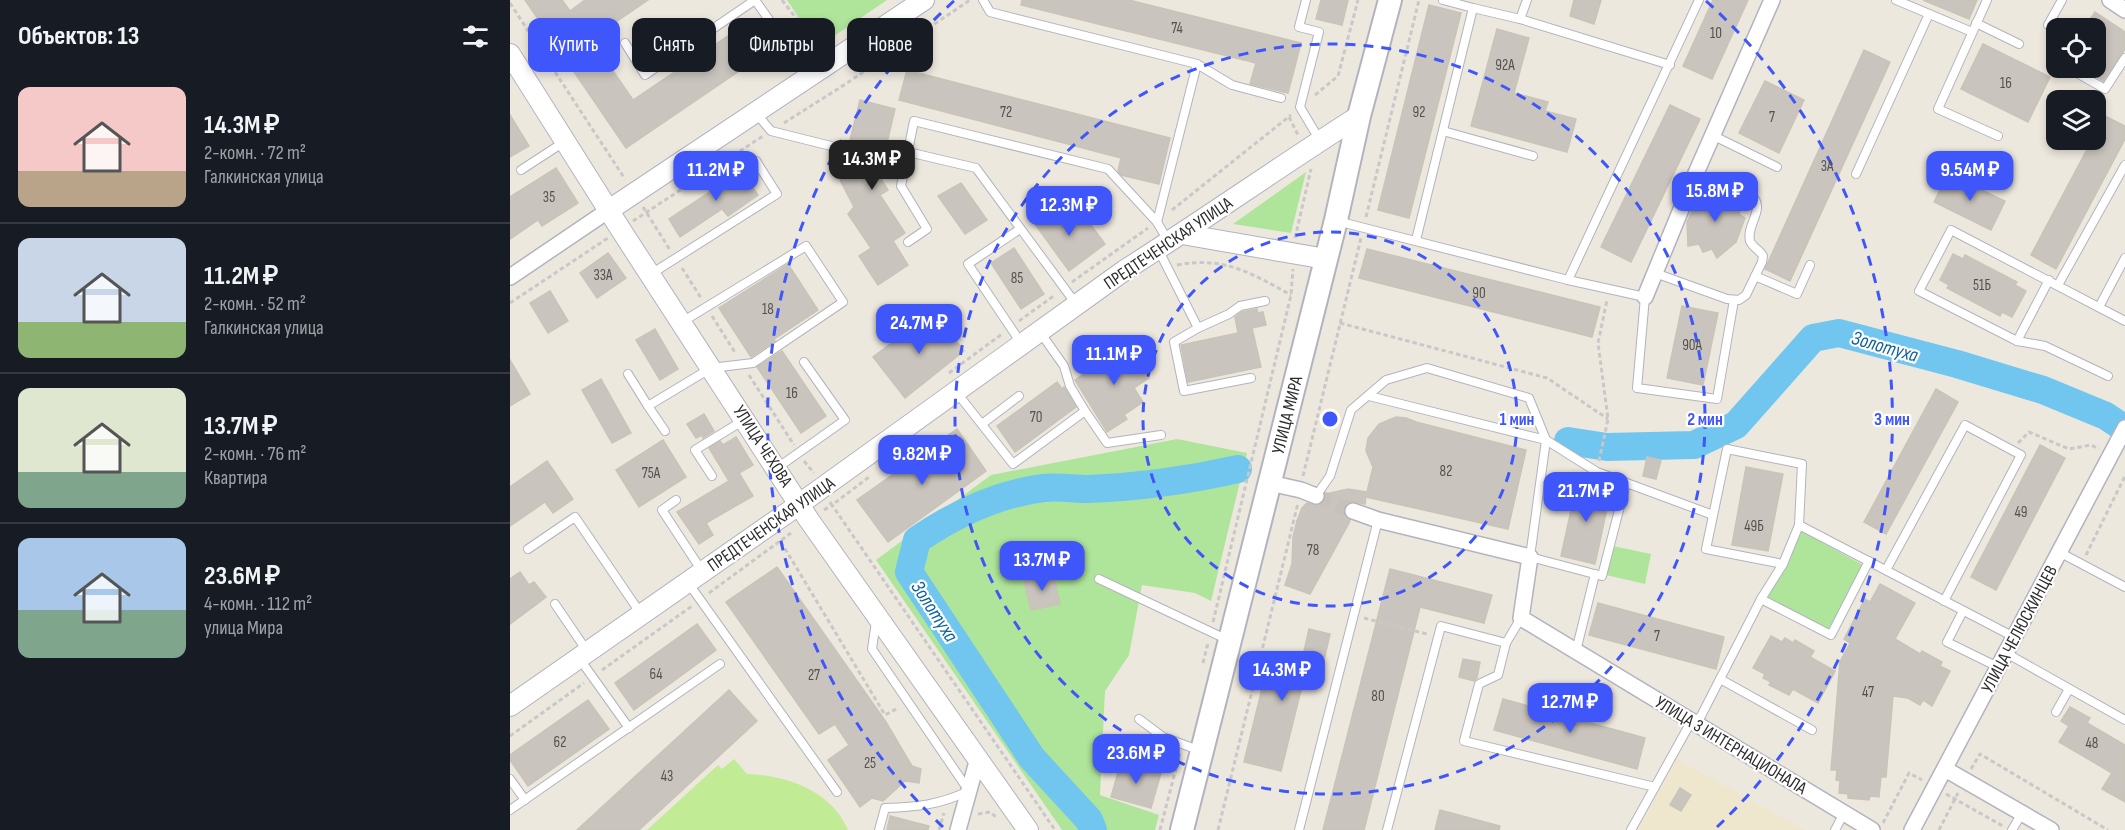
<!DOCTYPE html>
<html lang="ru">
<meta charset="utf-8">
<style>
body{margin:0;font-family:"Sofia Sans Condensed",sans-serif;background:#20242c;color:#f1f3f6;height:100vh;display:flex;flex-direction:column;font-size:22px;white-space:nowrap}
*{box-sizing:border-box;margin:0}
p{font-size:20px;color:#9ea1a6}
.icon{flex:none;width:33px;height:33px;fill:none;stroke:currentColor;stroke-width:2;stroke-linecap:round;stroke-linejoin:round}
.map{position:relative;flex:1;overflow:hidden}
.drawer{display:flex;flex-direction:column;background:#171b24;width:510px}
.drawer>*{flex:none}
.banner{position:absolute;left:18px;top:18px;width:570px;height:54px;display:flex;gap:12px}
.buttons{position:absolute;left:1536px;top:18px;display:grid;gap:12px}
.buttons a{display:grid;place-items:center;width:60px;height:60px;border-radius:12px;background:#171b24;box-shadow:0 3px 9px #0003;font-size:30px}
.price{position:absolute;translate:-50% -51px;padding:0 14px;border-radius:12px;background:#3e56fa;color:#fff;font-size:20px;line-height:39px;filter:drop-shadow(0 2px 3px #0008)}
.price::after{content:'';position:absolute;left:50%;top:36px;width:18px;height:14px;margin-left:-9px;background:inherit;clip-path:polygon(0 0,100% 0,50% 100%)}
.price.active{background:#222;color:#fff}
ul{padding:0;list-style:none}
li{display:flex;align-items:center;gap:18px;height:150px;padding:0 18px}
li+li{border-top:2px solid #363941}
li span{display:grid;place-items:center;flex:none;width:168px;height:120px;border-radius:12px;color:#555}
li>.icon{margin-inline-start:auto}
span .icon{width:72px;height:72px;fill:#fffc;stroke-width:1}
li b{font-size:26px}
h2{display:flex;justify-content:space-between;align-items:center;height:72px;padding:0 18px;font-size:26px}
.pill{padding:0 21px;border-radius:12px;background:#171b24;box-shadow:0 3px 9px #0003;font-size:21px;line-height:54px}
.pill.active{background:#3e56fa;color:#fff}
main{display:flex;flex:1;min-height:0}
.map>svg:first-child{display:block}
.education{fill:#efe6ce}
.green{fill:#afe49b}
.pitch{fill:#c2eb96}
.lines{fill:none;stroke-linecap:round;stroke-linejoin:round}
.river{stroke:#71c6ef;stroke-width:28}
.building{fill:#c9c4bd;stroke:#c9c4b7;stroke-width:1.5}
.minor-tunnel{stroke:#c6c2ba;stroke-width:15;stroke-dasharray:15 8;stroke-linecap:butt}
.service-casing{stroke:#b2b3bf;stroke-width:10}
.minor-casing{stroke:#b2b3bf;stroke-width:18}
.tertiary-casing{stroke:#b2b3bf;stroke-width:22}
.secondary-casing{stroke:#b2b3bf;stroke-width:26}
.path{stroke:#c8c8c8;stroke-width:3;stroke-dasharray:4.5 3;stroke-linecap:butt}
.service{stroke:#fff;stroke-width:8}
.minor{stroke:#fff;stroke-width:15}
.tertiary{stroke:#fff;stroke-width:20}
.secondary{stroke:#fff;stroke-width:22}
.ring{fill:none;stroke:#3e56fa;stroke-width:3;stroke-dasharray:10 8}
.labels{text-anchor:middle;stroke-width:4.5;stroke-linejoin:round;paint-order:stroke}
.number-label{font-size:15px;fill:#535250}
.street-label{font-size:18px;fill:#2c2c2c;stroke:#fff}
.water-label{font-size:20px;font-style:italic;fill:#0e639e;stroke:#fff}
.centre{fill:#3e56fa;stroke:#fff;stroke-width:3}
.ring-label{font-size:18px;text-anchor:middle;font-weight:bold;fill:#3e56fa;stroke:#fff;stroke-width:4.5;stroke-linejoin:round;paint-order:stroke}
</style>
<main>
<section class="drawer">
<h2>Объектов: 13<svg class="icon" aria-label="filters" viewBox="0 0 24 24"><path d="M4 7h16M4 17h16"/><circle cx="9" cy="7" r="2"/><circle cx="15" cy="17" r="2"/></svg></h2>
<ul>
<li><span style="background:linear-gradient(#f6c9c9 70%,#b9a48a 0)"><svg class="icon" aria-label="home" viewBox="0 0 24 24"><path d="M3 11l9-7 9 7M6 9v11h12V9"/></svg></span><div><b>14.3M ₽</b><p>2-комн. · 72 m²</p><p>Галкинская улица</p></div></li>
<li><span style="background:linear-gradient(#c9d6e8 70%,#8fb573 0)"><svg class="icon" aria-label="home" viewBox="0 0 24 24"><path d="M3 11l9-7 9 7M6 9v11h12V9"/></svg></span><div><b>11.2M ₽</b><p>2-комн. · 52 m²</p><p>Галкинская улица</p></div></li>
<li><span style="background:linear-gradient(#dfe7d0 70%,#7fa58c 0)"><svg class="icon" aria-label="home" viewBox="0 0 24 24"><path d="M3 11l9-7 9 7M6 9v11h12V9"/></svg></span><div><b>13.7M ₽</b><p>2-комн. · 76 m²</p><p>Квартира</p></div></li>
<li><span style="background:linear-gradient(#a9c7e8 60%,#7fa58c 0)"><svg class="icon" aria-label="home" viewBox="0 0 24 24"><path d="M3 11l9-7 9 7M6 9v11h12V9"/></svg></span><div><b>23.6M ₽</b><p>4-комн. · 112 m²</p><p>улица Мира</p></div></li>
</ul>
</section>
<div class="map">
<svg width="1615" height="830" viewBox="0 0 1615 830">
<rect width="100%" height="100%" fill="#ede8de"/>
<polygon class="education" points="1167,759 1295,830 1128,830"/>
<g class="green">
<polygon points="277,0 377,0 308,47"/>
<polygon points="796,172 781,233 723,224"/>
<polygon points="667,439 737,453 701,601 685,593 632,585 619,655 595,691 590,795 649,815 645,830 552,830 366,560 481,475"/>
<polygon points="1291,531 1353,565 1319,629 1257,597"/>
<polygon points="1098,545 1141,554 1135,584 1092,574"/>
</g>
<path class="pitch" d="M224 759 237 774C276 775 322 791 338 830H137L208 765 212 769Z"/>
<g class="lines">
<g class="river">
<polyline points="1058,441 1097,447 1184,445 1226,425 1303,338 1329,333 1447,364 1533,390 1596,416 1615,429"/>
<path d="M583 830 579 820 522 758 399 572 407 540C445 514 487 494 533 488 548 486 564 489 579 489 629 487 679 480 728 469"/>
</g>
</g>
<g class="building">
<polygon points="15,0 52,0 60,11 75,0 138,0 81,39 123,100 243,19 263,48 116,148"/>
<polygon points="512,0 619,0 791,43 778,93 740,84 746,63 511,5"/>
<polygon points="811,0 838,0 832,25 806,19"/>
<polygon points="1064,0 1091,0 1084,24 1060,16"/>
<polygon points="1203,0 1238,0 1202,79 1173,66"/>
<polygon points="1413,0 1467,0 1459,19"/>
<polygon points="919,5 951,13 899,218 868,210"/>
<polygon points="1585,12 1615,32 1615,49 1593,81 1586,76 1586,28 1574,28"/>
<polygon points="987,29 1019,38 1004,93 1038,102 1035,111 1066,119 1057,152 961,126"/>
<polygon points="1473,44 1540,77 1518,122 1451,89"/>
<polygon points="1354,50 1380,62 1280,281 1255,269"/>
<polygon points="397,70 660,138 649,184 611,175 608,171 611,158 389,100"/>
<polygon points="1255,81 1294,100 1269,153 1229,133"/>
<polygon points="350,100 385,109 369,176 378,190 370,195 395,233 383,241 398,265 368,285 349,256 361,248 338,214 344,207 330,180"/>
<polygon points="1160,105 1190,119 1121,262 1091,247"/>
<polygon points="0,115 19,146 0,157"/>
<polygon points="1595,116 1615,126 1615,139 1546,269 1521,255 1582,140 1586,140 1586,133"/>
<polygon points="46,168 68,203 32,226 28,220 0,239 0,197"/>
<polygon points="229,168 248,195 218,216 212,209 170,237 159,219 200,192 199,190"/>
<polygon points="1438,174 1495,201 1481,230 1424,202"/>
<polygon points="451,183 477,220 455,234 428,196"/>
<polygon points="1204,190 1221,194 1223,200 1231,205 1229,214 1235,218 1226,242 1207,258 1202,249 1193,252 1189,244 1178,246 1177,222 1190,195 1199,197"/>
<polygon points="542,206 557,226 573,214 595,244 559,271 522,220"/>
<polygon points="504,248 534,294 511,309 481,263"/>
<polygon points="857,249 1090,307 1082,337 849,278"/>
<polygon points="98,253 116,278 87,298 70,273"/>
<polygon points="1443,254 1453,259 1455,255 1507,282 1505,285 1516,291 1502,317 1492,312 1490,316 1437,288 1439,285 1430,280"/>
<polygon points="278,264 308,310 264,339 265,341 241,357 209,308"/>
<polygon points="40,291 58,321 38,333 20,303"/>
<polygon points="1172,306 1208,313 1193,385 1157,378"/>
<polygon points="747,309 748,313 753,312 756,325 742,328 751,367 678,382 671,345 728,333 725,317 732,312"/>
<polygon points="423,312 454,351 395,398 363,357"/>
<polygon points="145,329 168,369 150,380 126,340"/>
<polygon points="612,339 639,378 624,388 633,402 614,415 617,419 597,432 565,380 599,357 595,351"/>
<polygon points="272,351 316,416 291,433 247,367"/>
<polygon points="0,360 20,394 0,406"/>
<polygon points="91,379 121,433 102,443 72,390"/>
<polygon points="547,382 552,389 554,387 566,407 505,452 487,426"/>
<polygon points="1426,389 1448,402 1376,534 1354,522"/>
<polygon points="194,414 204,431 193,438 192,435 186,438 177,424"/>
<polygon points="886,417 896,418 906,422 1016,450 998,529 856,497 855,504 842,501 834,507 834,513 840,520 839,523 800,594 775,585 782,564 783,537 787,521 792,508 797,503 807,506 812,504 815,499 815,494 838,489 857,492 863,467 856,451 858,438 869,424"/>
<polygon points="447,429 476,471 378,542 347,500"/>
<polygon points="226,437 243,465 229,473 243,496 196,523 203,535 189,544 167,512 219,481 199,448 210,441 213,445"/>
<polygon points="153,440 176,477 129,507 106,470"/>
<polygon points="1530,445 1555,458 1486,590 1461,577"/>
<polygon points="1137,457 1151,460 1146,479 1133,476"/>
<polygon points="37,461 63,499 43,513 35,502 0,526 0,487"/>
<polygon points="1236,467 1273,474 1258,551 1222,545"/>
<polygon points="1067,483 1101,490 1085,564 1051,556"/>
<polygon points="267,567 376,722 402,766 411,769 409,783 395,781 373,801 362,798 350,807 318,760 339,745 325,724 309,734 216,602"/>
<polygon points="880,569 982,595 974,623 910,607 854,830 813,830"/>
<polygon points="10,572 19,585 24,582 36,597 0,624 0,579"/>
<polygon points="543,573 550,604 521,610 514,580"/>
<polygon points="1370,584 1405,603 1385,639 1410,654 1412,651 1432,662 1430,666 1440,671 1422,706 1413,700 1410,705 1398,698 1383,696 1376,777 1371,777 1369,797 1360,796 1359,800 1338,798 1338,794 1329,793 1330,781 1326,780 1327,770 1321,770 1330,662 1340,643 1334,639 1355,599 1360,602"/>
<polygon points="1088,603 1214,637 1206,669 1079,635"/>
<polygon points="187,624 206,650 124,710 105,683"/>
<polygon points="799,629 820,634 812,669 797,666 771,771 734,762 761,652 792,660"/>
<polygon points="1261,636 1272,642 1275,638 1283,643 1285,640 1304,651 1300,657 1325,671 1308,703 1283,689 1279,695 1259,685 1261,682 1253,678 1255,674 1243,668"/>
<polygon points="953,659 970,662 967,678 964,681 949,677"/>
<polygon points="219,690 247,721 129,830 67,830"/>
<polygon points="993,699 1135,738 1127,769 984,730"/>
<polygon points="78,700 99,729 18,786 0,760 0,755"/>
<polygon points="1560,707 1580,718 1577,723 1615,745 1615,802 1592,789 1602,773 1549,742 1559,726 1551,721"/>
<polygon points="611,762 651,773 641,808 601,797"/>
<polygon points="1170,788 1181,795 1171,811 1160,805"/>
<polygon points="930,810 990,826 989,830 925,830"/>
<polygon points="380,816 419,826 418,830 377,830"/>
</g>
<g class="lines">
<polyline class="minor-tunnel" points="806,496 843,511"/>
<defs>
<g id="service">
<polyline points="245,0 299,76"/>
<polyline points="473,0 480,12 687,64 722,85 771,98"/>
<polyline points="796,0 789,27 809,32 790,107 809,139"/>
<polyline points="1386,0 1462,32"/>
<polyline points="1477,0 1428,109 1488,136"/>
<polyline points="963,8 1010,19 1017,0"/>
<polyline points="1010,19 1160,65"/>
<polyline points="1466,23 1509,44"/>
<polyline points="1538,25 1552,0"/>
<polyline points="115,43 135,75 245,0"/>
<polyline points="1558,68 1595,89 1615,58"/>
<polyline points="246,113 261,131 321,146"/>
<polyline points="933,131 1023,156"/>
<polyline points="1202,135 1267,167"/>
<polyline points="398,152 466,168 566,304"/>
<polyline points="11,170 54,142"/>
<polyline points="1346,174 1419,14"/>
<polyline points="827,221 1058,280 1135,297 1127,388 1207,399 1224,300"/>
<polyline points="647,222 687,64"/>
<polyline points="510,229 458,264 511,343"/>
<polyline points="906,240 963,8 933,0"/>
<polyline points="398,242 417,229 391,186 404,121 598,169 647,222 658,241"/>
<polyline points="649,251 688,328 664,342 674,391 741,378"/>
<path d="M1145 273 1217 299 1229 300 1236 295 1252 262 1253 256C1250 250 1242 247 1240 241 1236 225 1255 210 1243 197L1186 173"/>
<polyline points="141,274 267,194 246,161"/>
<polyline points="1245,276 1287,294 1300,265"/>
<polyline points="1058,280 1189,0"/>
<polyline points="1539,280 1507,341 1409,291 1441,230 1615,321"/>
<polyline points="1548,285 1615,165"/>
<polyline points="1589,307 1615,258"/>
<polyline points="688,328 719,314 730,306 755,301"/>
<polyline points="530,332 554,366 560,386 575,411"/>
<polyline points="1507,341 1535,346 1598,376"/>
<polyline points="118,374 138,406"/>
<polyline points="447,393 503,464 575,411 597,443 651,435"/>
<polyline points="859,396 1036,440 1087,472 1203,515"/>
<polyline points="472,424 509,396"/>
<polyline points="155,431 138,406 201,368 243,363 333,302 296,246 172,322"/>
<polyline points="267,468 335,420 294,362"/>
<polyline points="202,476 185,450 234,420"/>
<polyline points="806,496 820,476 841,410 876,380 917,368 1019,398 1036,440 1020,557 1092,576 1116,483"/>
<polyline points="166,500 152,510 192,571"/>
<polyline points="1289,525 1292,464 1217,449 1196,549 1273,564 1289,525 1504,637"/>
<polyline points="18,549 65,517 131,614"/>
<polyline points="1549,552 1615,587"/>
<polyline points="1376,570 1455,425 1511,455 1434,601"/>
<polyline points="589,579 718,640"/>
<polyline points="179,584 327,792"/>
<polyline points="1251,599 1321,635 1359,561"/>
<polyline points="45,604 77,651"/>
<polyline points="1453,611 1437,642 1488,667"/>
<path d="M366 621 362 649 459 791C428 805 408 807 375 808L369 830"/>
<polyline points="996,643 988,675 969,684 954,741 1145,787"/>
<polyline points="1066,651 1085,574"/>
<polyline points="1496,653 1615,720"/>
<polyline points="69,658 119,728"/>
<polyline points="1210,679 1302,730"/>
<polyline points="1546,712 1559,689"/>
<polyline points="629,719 653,737 691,751"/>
<polyline points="0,779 15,800"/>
<polyline points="0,810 210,664"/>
<polyline points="789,830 868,520"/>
<polyline points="877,830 931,626 996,643 1011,618"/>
<polyline points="1121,830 1177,729 1191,716 1251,599 1273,564"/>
<polyline points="1325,830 1334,813"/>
<polyline points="1502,830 1512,813"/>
</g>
<g id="minor">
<polyline points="1600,0 1615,10"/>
<polyline points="0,277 99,210"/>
<polyline points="1135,297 1186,173 1262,0"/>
<polyline points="760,483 791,490 806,496"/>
<polyline points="843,511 868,520 1020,557 1011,618 1362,830"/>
<polyline points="1435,769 1541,830"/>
<polyline points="448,830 468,758"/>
<polyline points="1402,830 1615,428"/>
</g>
<g id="tertiary">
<polyline points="0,54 111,230 299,520 518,830"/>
<polyline points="99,210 414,0"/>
<polyline points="672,234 816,259"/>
<path d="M0 706 277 513 615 270C694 220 770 166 849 116"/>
</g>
<polyline id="secondary" points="672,830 826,220 849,116 880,0"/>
</defs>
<use href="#service" class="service-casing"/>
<use href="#minor" class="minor-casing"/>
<use href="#tertiary" class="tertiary-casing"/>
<use href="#secondary" class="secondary-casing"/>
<g class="path">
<polyline points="272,0 310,49"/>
<polyline points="0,3 115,179"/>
<polyline points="805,95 828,76 848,0"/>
<polyline points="779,117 788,135"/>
<polyline points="274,123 334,85 460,0"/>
<polyline points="133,207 160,250"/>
<polyline points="662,210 781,115"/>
<polyline points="856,217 909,0"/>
<polyline points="123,221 253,136"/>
<polyline points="785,238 801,169"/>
<path d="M667 265C714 256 741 273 781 295"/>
<polyline points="172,268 191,298"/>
<polyline points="562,282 638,228"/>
<polyline points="0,303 98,238"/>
<polyline points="202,316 226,354"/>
<polyline points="509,321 545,295"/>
<polyline points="830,323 1037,378 1098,419"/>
<polyline points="439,373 492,334"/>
<polyline points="239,375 284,445"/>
<polyline points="1508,443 1519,432 1559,449 1581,445 1589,449"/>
<polyline points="294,461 304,473"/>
<polyline points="1089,461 1098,419 1088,343 1097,300"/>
<polyline points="793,476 851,238"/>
<polyline points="320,502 322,505 359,477"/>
<polyline points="314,510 322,505 545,830"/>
<polyline points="271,542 375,715 388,708"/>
<polyline points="1576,555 1615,476"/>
<polyline points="199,593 281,533"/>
<polyline points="854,618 917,634"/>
<polyline points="703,622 781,295 783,269"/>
<polyline points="693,663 698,643"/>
<polyline points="92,670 182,606"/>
<polyline points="0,736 74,683"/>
<polyline points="1461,769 1470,754 1598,830"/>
<polyline points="1436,794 1493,826"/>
<polyline points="468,814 480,812 486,817"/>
<polyline points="1373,823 1399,773 1412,780"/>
<polyline points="429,830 434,813"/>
<polyline points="650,830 670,753"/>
<polyline points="708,830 788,503"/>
<polyline points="1429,830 1448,793"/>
</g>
<use href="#service" class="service"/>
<use href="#minor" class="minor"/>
<use href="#tertiary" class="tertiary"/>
<use href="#secondary" class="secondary"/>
</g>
<g class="ring">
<circle cx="820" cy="419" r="187"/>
<circle cx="820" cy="419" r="375"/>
<path d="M433 827A562 562 0 0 1 444 1M1196 1A562 562 0 0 1 1207 827"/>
</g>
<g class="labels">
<g class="number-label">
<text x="667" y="33">74</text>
<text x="1206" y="38">10</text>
<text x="995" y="70">92А</text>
<text x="1496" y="88">16</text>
<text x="496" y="117">72</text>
<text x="909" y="117">92</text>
<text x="1262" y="122">7</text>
<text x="1317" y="171">3А</text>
<text x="39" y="202">35</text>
<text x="93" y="280">33А</text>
<text x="507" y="283">85</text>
<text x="1472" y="290">51Б</text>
<text x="969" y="298">90</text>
<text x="258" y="314">18</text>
<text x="1182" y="350">90А</text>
<text x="282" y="398">16</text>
<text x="526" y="422">70</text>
<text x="936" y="476">82</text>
<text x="141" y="478">75А</text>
<text x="1511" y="517">49</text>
<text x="1244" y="531">49Б</text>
<text x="803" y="555">78</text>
<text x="1147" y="641">7</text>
<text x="146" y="679">64</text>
<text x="304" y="680">27</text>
<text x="1358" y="697">47</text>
<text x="868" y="701">80</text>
<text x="50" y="747">62</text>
<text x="1582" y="748">48</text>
<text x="360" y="768">25</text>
<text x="157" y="781">43</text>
</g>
<g class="street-label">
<text transform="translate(658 243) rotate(-34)" y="6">ПРЕДТЕЧЕНСКАЯ УЛИЦА</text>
<text transform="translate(777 415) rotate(-76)" y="6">УЛИЦА МИРА</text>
<text transform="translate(253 446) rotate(57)" y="6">УЛИЦА ЧЕХОВА</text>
<text transform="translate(261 524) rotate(-35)" y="6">ПРЕДТЕЧЕНСКАЯ УЛИЦА</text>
<text transform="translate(1509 629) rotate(-62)" y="6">УЛИЦА ЧЕЛЮСКИНЦЕВ</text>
<text transform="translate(1221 745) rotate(31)" y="6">УЛИЦА 3 ИНТЕРНАЦИОНАЛА</text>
</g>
<g class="water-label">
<text transform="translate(1375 346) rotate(16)" y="7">Золотуха</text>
<text transform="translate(425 611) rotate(57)" y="7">Золотуха</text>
</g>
</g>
<circle cx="820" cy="419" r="9" class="centre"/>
<g class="ring-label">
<text x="1007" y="425">1 мин</text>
<text x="1195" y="425">2 мин</text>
<text x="1382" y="425">3 мин</text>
</g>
</svg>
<div class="buttons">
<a><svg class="icon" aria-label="locate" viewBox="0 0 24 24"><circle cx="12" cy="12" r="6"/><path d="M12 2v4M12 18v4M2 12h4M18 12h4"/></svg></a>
<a><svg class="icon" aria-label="layers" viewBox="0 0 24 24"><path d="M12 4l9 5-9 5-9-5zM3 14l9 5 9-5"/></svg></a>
</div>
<b class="price active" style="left:362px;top:191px">14.3M ₽</b>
<b class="price" style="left:206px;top:202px">11.2M ₽</b>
<b class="price" style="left:1460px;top:202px">9.54M ₽</b>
<b class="price" style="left:1205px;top:223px">15.8M ₽</b>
<b class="price" style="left:559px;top:237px">12.3M ₽</b>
<b class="price" style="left:409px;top:355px">24.7M ₽</b>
<b class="price" style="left:604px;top:386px">11.1M ₽</b>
<b class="price" style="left:412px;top:486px">9.82M ₽</b>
<b class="price" style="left:1076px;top:523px">21.7M ₽</b>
<b class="price" style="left:532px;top:592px">13.7M ₽</b>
<b class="price" style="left:772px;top:702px">14.3M ₽</b>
<b class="price" style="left:1060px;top:734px">12.7M ₽</b>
<b class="price" style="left:626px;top:785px">23.6M ₽</b>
<div class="banner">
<a class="pill active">Купить</a>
<a class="pill">Снять</a>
<a class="pill">Фильтры</a>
<a class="pill">Новое</a>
</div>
</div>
</main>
